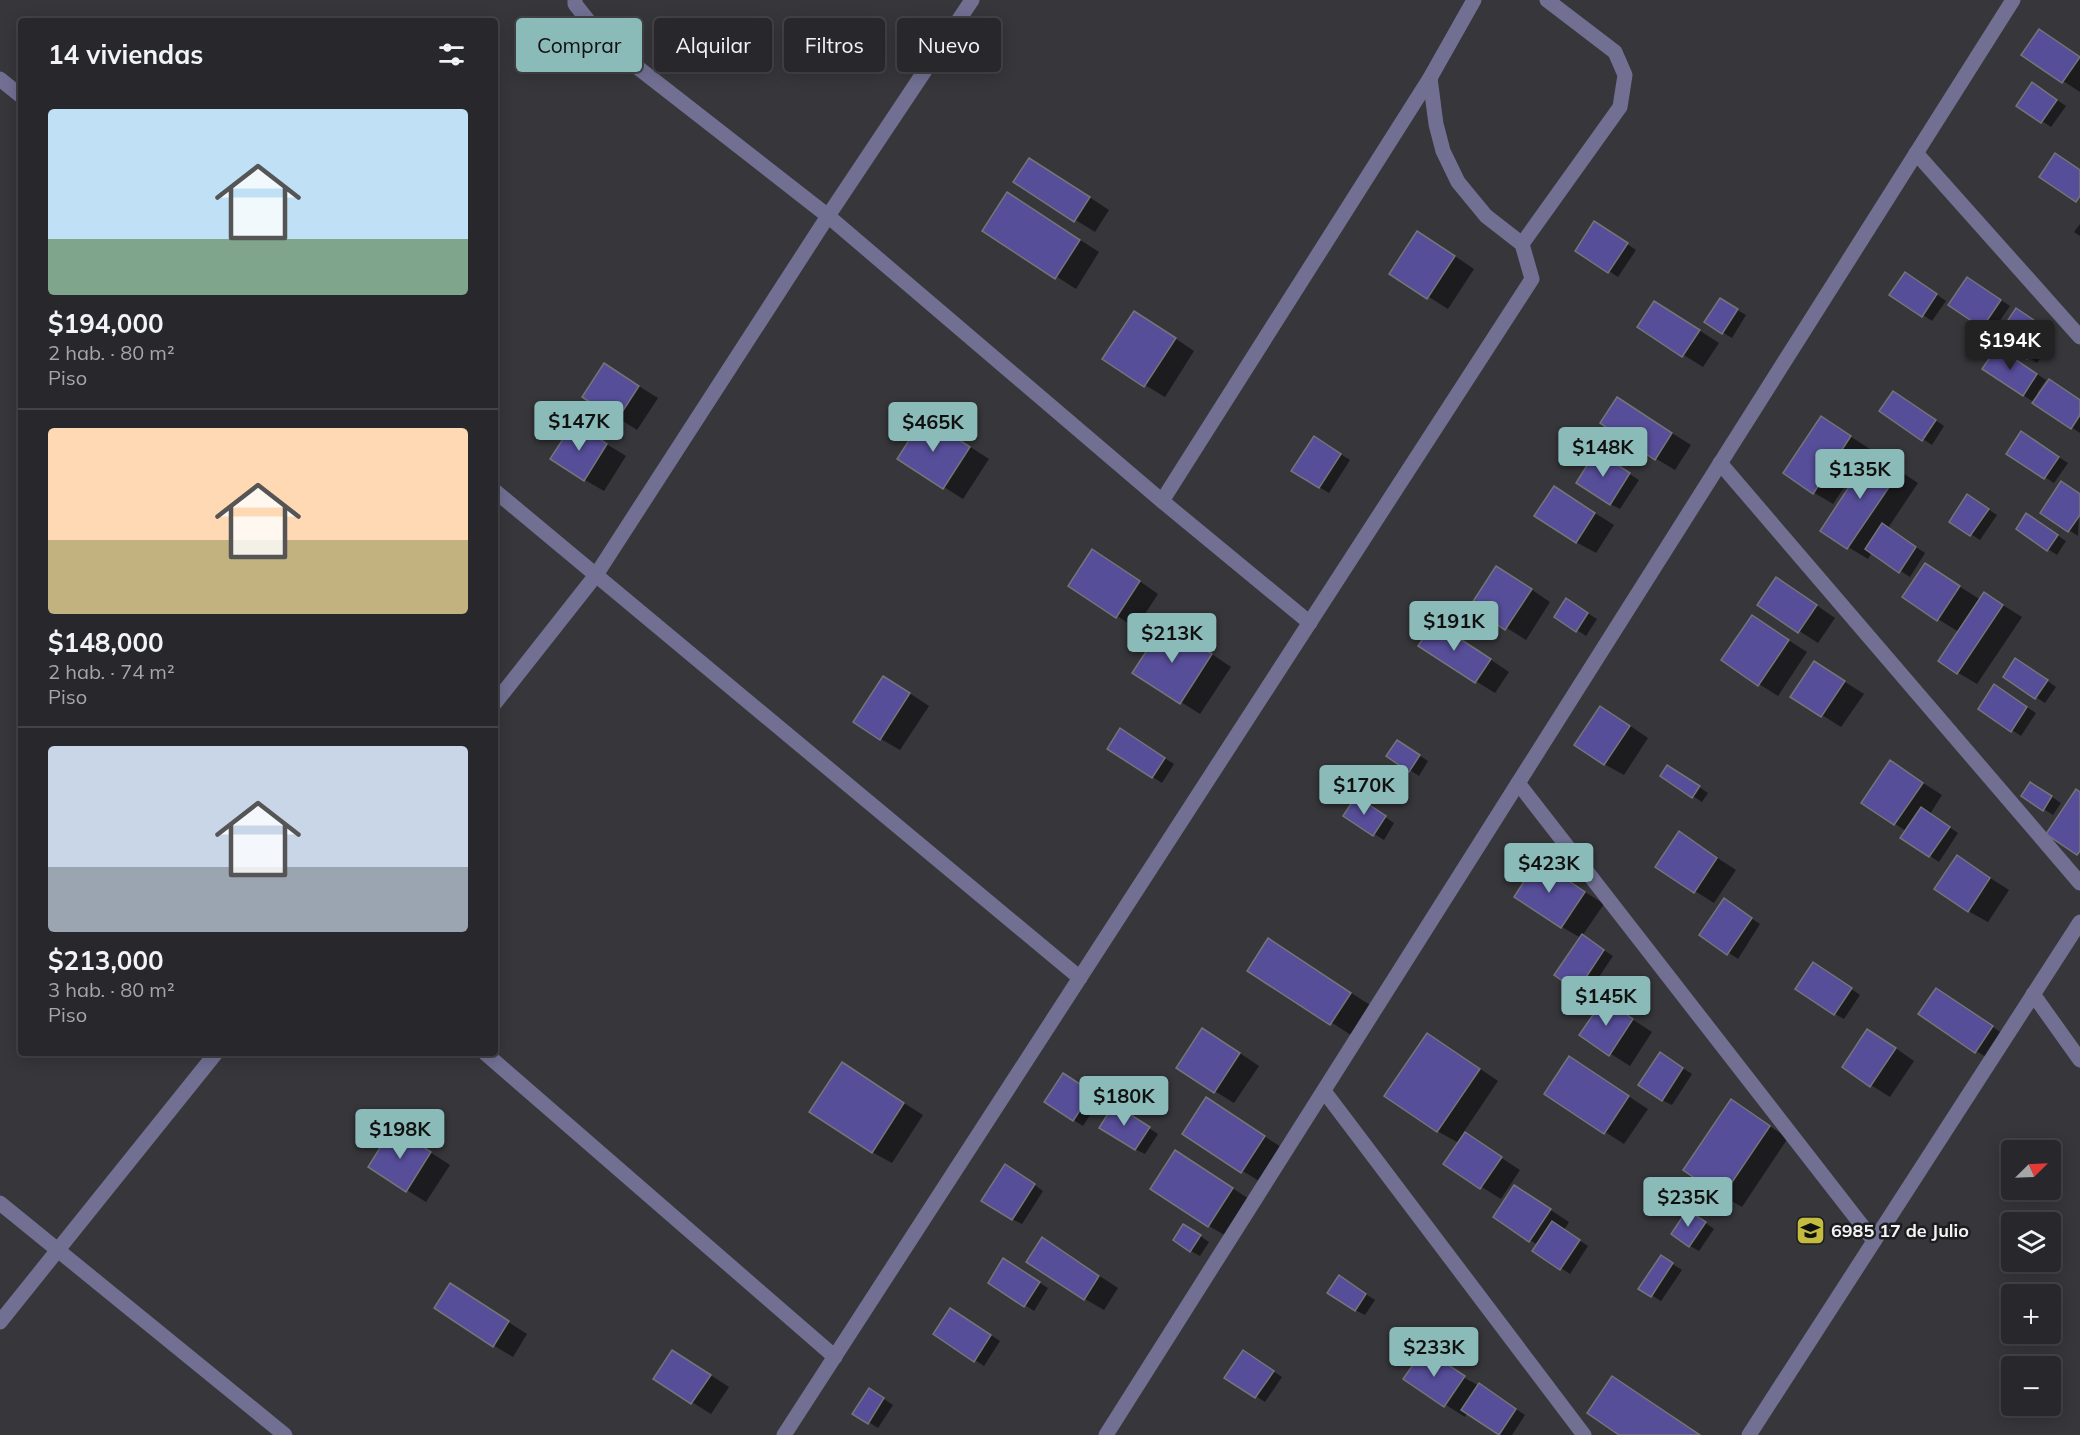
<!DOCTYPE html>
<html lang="es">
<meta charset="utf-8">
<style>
body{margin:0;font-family:Mulish,sans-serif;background:#343438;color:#f1f3f6;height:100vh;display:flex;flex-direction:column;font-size:22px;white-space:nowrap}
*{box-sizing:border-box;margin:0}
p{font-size:20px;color:#a5a6a9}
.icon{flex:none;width:33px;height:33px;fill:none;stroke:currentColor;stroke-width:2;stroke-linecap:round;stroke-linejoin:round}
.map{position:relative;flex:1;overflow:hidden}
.panel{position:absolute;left:18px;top:18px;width:480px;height:1038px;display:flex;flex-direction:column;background:#28282c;border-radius:6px;box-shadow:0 3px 15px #0003,0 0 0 2px #444448}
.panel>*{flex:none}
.banner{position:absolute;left:516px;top:18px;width:570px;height:54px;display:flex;gap:12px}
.needle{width:39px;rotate:66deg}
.buttons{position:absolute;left:2001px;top:1140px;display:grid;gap:12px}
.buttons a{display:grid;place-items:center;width:60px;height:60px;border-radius:6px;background:#28282c;box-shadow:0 3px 15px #0003,0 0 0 2px #444448;font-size:30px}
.price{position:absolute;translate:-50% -51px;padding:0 14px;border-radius:6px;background:#8bbbb9;color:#111;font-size:20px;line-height:39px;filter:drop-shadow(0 2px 3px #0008)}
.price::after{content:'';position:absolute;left:50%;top:36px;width:18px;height:14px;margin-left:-9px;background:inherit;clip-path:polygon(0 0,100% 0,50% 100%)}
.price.selected{background:#222;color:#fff}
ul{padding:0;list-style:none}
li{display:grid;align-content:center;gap:12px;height:318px;padding:0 30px}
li+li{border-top:2px solid #444448}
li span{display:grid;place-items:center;height:186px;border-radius:6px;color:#555}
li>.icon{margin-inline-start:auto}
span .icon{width:108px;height:108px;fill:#fffc;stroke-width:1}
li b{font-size:26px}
h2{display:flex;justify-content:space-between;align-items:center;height:72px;padding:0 30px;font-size:26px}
.chip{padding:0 21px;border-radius:6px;background:#28282c;box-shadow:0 3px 15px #0003,0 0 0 2px #444448;font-size:21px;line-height:54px}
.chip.selected{background:#8bbbb9;color:#111}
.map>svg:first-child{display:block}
.shadow{fill:#0007}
.building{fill:#574e9a;stroke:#747479;stroke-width:1.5}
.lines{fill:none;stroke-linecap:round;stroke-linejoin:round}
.minor{stroke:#717093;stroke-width:15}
.labels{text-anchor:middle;stroke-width:5;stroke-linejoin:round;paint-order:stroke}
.poi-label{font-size:18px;font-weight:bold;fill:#f3f3f6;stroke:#1d1d20;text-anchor:start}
</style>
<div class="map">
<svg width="2080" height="1435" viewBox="0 0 2080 1435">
<rect width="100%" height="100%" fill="#36363b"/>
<g class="shadow">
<polygon points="2039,31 2080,56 2080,92 2023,55"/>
<polygon points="2042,90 2066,106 2051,127 2018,105"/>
<polygon points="1049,171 1109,210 1095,232 1015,182"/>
<polygon points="1027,206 1099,252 1076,289 984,230"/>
<polygon points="2080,224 2080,236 2074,232"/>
<polygon points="1604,228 1636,250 1618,277 1609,271"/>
<polygon points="1437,244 1474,269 1448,309 1391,273"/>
<polygon points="1915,279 1946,301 1932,321 1891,294"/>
<polygon points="1977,284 2010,306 1992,332 1950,305"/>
<polygon points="1720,300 1746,315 1732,338 1722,332"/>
<polygon points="1674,314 1719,343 1703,367 1639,327"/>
<polygon points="2026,315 2055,336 2037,363 2028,357"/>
<polygon points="1154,324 1194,351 1165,397 1145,385"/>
<polygon points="2007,354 2046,380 2037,393 2040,395 2080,401 2080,433 2023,395"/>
<polygon points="624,377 658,398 637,430 618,418"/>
<polygon points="1903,398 1944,426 1932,445 1923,439"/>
<polygon points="1637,411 1691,445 1675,470 1655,458"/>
<polygon points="1822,418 1870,449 1833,504 1813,492"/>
<polygon points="574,424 626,456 604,491 585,480"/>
<polygon points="944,430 989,459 963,499 944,487"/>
<polygon points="2031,439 2068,463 2054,483 2008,453"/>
<polygon points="1323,443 1350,460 1329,493 1319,487"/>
<polygon points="1606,459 1639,480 1620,509 1610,504"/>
<polygon points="1892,466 1918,483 1888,528 1925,553 1910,577 1872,552 1868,559 1848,547"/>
<polygon points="2080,495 2078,536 2042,512"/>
<polygon points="1574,500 1614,525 1596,553 1576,542"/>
<polygon points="1977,502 1997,515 1980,540 1951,521"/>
<polygon points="2036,521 2066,541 2057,555 2018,529"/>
<polygon points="1112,562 1158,594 1136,628 1117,616"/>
<polygon points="1925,565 1981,600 1985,594 2022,617 1977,684 1957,672 1959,632 1938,619"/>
<polygon points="1516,579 1550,602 1526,640 1472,606"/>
<polygon points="1796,591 1835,618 1818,643 1759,605"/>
<polygon points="1576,606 1597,619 1586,636 1577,630"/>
<polygon points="1752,617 1807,652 1778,696 1759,684"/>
<polygon points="1454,635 1509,672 1495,693 1420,646"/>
<polygon points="1185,636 1231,667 1200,714 1181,702"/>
<polygon points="1815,663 1864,694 1841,727 1792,696"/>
<polygon points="2025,665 2056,687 2045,703 2036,697"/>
<polygon points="903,689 929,706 900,750 881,739"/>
<polygon points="2004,692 2036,713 2021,736 2012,730"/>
<polygon points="1620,719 1648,738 1624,775 1604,764"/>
<polygon points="1130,736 1174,764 1162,783 1109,749"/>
<polygon points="1406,747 1428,761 1419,776 1410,770"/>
<polygon points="1890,762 1942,795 1930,814 1958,833 1939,862 1902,837 1906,831 1863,803"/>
<polygon points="1677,772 1708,793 1702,802 1693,796"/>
<polygon points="2040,789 2061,803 2053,815 2044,809"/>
<polygon points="1366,804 1394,823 1384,840 1345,816"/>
<polygon points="1679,833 1736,870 1714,903 1695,891"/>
<polygon points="1957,857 2009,890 1988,922 1968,911"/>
<polygon points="1538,862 1604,904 1582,936 1613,956 1587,995 1578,989 1581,938 1562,927"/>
<polygon points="1733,906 1760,924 1738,959 1701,934"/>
<polygon points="1288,952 1370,1005 1351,1035 1249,970"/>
<polygon points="1823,969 1860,995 1844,1019 1835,1014"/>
<polygon points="1936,990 2011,1039 1996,1063 1976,1051"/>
<polygon points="1604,1001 1652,1032 1630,1066 1581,1035"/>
<polygon points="1222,1041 1259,1066 1234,1103 1178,1068"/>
<polygon points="1887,1042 1914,1061 1890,1097 1871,1085"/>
<polygon points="1447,1046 1498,1081 1463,1133 1520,1170 1501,1199 1445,1164 1459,1143 1437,1131"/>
<polygon points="1570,1058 1648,1109 1624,1144 1546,1094"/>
<polygon points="1670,1060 1692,1074 1672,1105 1662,1100"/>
<polygon points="842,1064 923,1115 892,1163 872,1152"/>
<polygon points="1073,1080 1100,1099 1083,1126 1046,1102"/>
<polygon points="1731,1101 1788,1138 1742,1207 1723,1196"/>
<polygon points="1226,1111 1284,1149 1262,1183 1184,1134"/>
<polygon points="1124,1112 1158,1134 1145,1154 1135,1149"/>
<polygon points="413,1141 450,1165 426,1202 370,1167"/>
<polygon points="1195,1163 1252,1201 1228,1237 1209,1226"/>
<polygon points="1015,1171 1043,1191 1022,1224 1012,1219"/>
<polygon points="1515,1187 1569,1222 1564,1230 1588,1246 1570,1274 1561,1268 1538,1245 1530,1240"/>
<polygon points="1697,1217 1714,1229 1699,1251 1690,1246"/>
<polygon points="1193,1231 1209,1242 1200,1256 1191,1251"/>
<polygon points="1043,1239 1118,1288 1104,1310 1085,1299"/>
<polygon points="1661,1257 1682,1270 1661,1301 1640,1288"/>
<polygon points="1013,1266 1048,1288 1034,1311 1025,1305"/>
<polygon points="1349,1283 1375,1300 1365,1315 1355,1310"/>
<polygon points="470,1297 527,1334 513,1357 493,1345"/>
<polygon points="960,1315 1000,1341 984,1366 975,1360"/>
<polygon points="1253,1358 1282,1377 1265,1402 1227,1377"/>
<polygon points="692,1363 729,1387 711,1414 655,1379"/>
<polygon points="1457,1374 1489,1391 1525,1415 1512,1435 1501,1435 1467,1413 1465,1417 1405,1379"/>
<polygon points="878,1395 893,1405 878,1428 854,1413"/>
</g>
<g class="building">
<polygon points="2039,29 2080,57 2062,83 2021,55"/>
<polygon points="2032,82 2057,100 2041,123 2016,106"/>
<polygon points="2055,153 2080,170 2080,196 2076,202 2039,177"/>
<polygon points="1029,158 1090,197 1074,222 1013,182"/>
<polygon points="1007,192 1080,240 1055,279 982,231"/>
<polygon points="1594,221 1628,243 1608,273 1575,251"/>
<polygon points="1417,231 1455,256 1427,299 1389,274"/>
<polygon points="1905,272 1937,294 1922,317 1889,295"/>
<polygon points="1967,277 2001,300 1982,328 1948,305"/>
<polygon points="1720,298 1738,309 1722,334 1704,322"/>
<polygon points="1654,301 1700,330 1682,357 1637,327"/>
<polygon points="2016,308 2047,329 2027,359 1996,338"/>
<polygon points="1134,311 1176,338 1144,387 1102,359"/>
<polygon points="1997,347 2037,374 2023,396 1982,369"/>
<polygon points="604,363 639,386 617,420 582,397"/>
<polygon points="2049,379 2080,400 2080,415 2071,429 2032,403"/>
<polygon points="1893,391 1936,420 1922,441 1879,411"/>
<polygon points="1617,397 1672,433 1655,460 1600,423"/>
<polygon points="1821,416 1851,436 1813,494 1783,473"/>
<polygon points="924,417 970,447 943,489 897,459"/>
<polygon points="574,422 607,444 584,481 550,459"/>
<polygon points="2021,431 2059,457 2044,479 2006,454"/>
<polygon points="1314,436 1341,454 1319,488 1291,471"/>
<polygon points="1596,451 1630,473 1610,505 1576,483"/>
<polygon points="1872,452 1900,471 1847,549 1820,531"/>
<polygon points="2061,481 2080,494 2080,515 2068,532 2040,513"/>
<polygon points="1554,486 1595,513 1576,543 1534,516"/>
<polygon points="1967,494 1989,509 1970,536 1949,522"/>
<polygon points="2026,513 2058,535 2047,551 2016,529"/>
<polygon points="1882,523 1916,547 1899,573 1865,549"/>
<polygon points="1092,549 1140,581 1116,618 1068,586"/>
<polygon points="1925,563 1960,586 1937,621 1902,597"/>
<polygon points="1496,566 1532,589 1505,630 1470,606"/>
<polygon points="1776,577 1817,605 1798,633 1757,605"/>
<polygon points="1984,592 2003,605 1957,674 1938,661"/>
<polygon points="1566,598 1588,613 1576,632 1554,617"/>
<polygon points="1752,615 1789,640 1758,686 1721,660"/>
<polygon points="1434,622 1491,659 1475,683 1418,646"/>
<polygon points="1165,623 1212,654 1180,704 1132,673"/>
<polygon points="2015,658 2048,680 2035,699 2003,677"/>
<polygon points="1814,661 1845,681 1821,717 1790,697"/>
<polygon points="883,676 910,693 880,740 853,722"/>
<polygon points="1994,684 2027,707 2011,732 1978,709"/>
<polygon points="1600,706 1630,726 1604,765 1574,745"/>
<polygon points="1120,728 1165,758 1152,778 1107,749"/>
<polygon points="1397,740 1420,755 1409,772 1386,756"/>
<polygon points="1890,760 1923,783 1894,825 1861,803"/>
<polygon points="1667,765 1700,786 1692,798 1660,776"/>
<polygon points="2030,782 2052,796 2043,811 2021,796"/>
<polygon points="2076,789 2080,792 2080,851 2077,855 2046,834"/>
<polygon points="1356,796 1386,816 1373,836 1343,816"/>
<polygon points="1921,807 1950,827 1929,857 1900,838"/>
<polygon points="1679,831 1717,858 1694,893 1655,867"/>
<polygon points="1957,855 1990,878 1968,912 1934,889"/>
<polygon points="1538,860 1585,892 1561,928 1514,897"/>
<polygon points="1724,898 1752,918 1727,955 1699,935"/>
<polygon points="1582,934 1604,950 1577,991 1554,975"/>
<polygon points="1268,938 1351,993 1330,1025 1247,971"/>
<polygon points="1813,962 1852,988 1834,1015 1795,989"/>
<polygon points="1936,988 1993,1026 1975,1053 1918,1014"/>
<polygon points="1604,999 1633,1019 1609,1056 1579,1035"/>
<polygon points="1202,1028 1240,1053 1214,1093 1176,1068"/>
<polygon points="1867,1029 1896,1048 1870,1087 1842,1067"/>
<polygon points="1427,1033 1480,1069 1437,1132 1384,1096"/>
<polygon points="1660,1052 1683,1068 1662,1101 1638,1085"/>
<polygon points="1569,1056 1629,1096 1604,1134 1544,1094"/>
<polygon points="842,1062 904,1103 872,1153 809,1112"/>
<polygon points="1063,1073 1092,1092 1073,1121 1044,1102"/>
<polygon points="1206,1097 1265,1136 1241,1173 1182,1134"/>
<polygon points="1731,1099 1770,1126 1722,1197 1683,1170"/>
<polygon points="1114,1104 1150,1127 1135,1150 1099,1128"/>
<polygon points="393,1127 431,1152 406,1192 368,1167"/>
<polygon points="1465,1132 1502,1157 1480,1189 1443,1164"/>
<polygon points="1175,1150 1233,1188 1208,1227 1150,1189"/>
<polygon points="1005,1164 1035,1184 1012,1220 981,1201"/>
<polygon points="1514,1185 1551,1209 1529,1242 1493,1217"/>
<polygon points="1687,1210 1706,1222 1689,1247 1671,1234"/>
<polygon points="1552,1221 1580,1240 1560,1270 1532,1251"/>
<polygon points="1183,1224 1201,1235 1190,1252 1173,1240"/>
<polygon points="1042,1237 1099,1276 1084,1300 1026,1262"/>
<polygon points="1661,1255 1673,1263 1651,1297 1638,1289"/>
<polygon points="1003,1258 1040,1282 1024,1307 988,1283"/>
<polygon points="1339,1275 1366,1294 1355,1311 1327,1293"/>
<polygon points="450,1283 509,1321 493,1347 434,1308"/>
<polygon points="950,1308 991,1335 974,1362 933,1334"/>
<polygon points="1424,1349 1465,1376 1444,1407 1403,1379"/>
<polygon points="672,1350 711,1375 691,1404 653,1379"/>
<polygon points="1243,1350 1274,1371 1255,1398 1224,1378"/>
<polygon points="1612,1376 1700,1435 1619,1435 1587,1413"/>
<polygon points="1479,1383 1516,1409 1499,1435 1461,1410"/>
<polygon points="869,1388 884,1398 868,1424 852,1414"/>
</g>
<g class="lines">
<g class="minor">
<polyline points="575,0 575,4 605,42 828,216 1162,501 1310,623"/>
<polyline points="0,79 21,96"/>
<polyline points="1916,153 2080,337"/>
<polyline points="1522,244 1620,107 1625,75 1615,52 1547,0"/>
<polyline points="1720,463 2080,883"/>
<polyline points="495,491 1080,978"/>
<polyline points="1162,501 1430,78 1474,0"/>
<polyline points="495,703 596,575 828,216 972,0"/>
<polyline points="1518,783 1874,1241"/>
<polyline points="2033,994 2080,1060"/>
<polyline points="485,1053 835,1357"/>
<polyline points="1324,1091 1584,1435"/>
<polyline points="0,1203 285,1435"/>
<polyline points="0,1322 216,1053"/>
<polyline points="784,1435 1532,279 1522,244 1486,216 1458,182 1443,151 1436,124 1430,78"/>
<polyline points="1106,1435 2013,0"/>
<polyline points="1749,1435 2080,922"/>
</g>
</g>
<defs>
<symbol id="school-square" viewBox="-11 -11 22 22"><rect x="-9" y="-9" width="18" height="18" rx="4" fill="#c4bc3e" stroke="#1d1d20"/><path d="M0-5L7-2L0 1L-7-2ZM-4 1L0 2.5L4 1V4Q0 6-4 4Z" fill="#111"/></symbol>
</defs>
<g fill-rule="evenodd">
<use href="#school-square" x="1794" y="1214" width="33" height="33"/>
</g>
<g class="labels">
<g class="poi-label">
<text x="1831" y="1237">6985 17 de Julio</text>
</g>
</g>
</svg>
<div class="buttons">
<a><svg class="needle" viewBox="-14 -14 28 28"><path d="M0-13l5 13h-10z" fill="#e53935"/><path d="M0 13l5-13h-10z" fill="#a5a6a9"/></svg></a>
<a><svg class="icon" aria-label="layers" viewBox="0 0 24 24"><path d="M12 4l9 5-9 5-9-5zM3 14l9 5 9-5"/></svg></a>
<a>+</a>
<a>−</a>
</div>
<b class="price selected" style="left:2010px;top:371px">$194K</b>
<b class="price" style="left:579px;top:452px">$147K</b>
<b class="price" style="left:933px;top:453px">$465K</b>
<b class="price" style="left:1603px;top:478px">$148K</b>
<b class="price" style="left:1860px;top:500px">$135K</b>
<b class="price" style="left:1454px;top:652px">$191K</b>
<b class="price" style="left:1172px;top:664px">$213K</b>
<b class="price" style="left:1364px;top:816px">$170K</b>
<b class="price" style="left:1549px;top:894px">$423K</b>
<b class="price" style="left:1606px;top:1027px">$145K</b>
<b class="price" style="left:1124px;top:1127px">$180K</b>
<b class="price" style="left:400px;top:1160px">$198K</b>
<b class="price" style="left:1688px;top:1228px">$235K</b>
<b class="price" style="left:1434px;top:1378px">$233K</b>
<div class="banner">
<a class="chip selected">Comprar</a>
<a class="chip">Alquilar</a>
<a class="chip">Filtros</a>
<a class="chip">Nuevo</a>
</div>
<section class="panel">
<h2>14 viviendas<svg class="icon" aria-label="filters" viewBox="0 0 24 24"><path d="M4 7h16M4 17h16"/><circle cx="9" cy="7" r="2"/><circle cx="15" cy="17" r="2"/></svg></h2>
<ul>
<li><span style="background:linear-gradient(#bfe0f5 70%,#7fa58c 0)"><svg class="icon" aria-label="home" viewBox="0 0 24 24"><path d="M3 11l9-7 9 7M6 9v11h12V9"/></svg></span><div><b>$194,000</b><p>2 hab. · 80 m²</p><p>Piso</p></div></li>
<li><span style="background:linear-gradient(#ffd9b3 60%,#c2b280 0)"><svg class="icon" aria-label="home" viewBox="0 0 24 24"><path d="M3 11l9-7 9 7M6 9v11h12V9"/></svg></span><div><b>$148,000</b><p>2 hab. · 74 m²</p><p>Piso</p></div></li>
<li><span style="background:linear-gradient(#c9d6e8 65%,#9aa5b1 0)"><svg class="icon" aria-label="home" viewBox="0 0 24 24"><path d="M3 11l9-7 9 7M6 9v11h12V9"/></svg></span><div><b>$213,000</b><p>3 hab. · 80 m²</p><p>Piso</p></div></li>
</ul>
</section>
</div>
